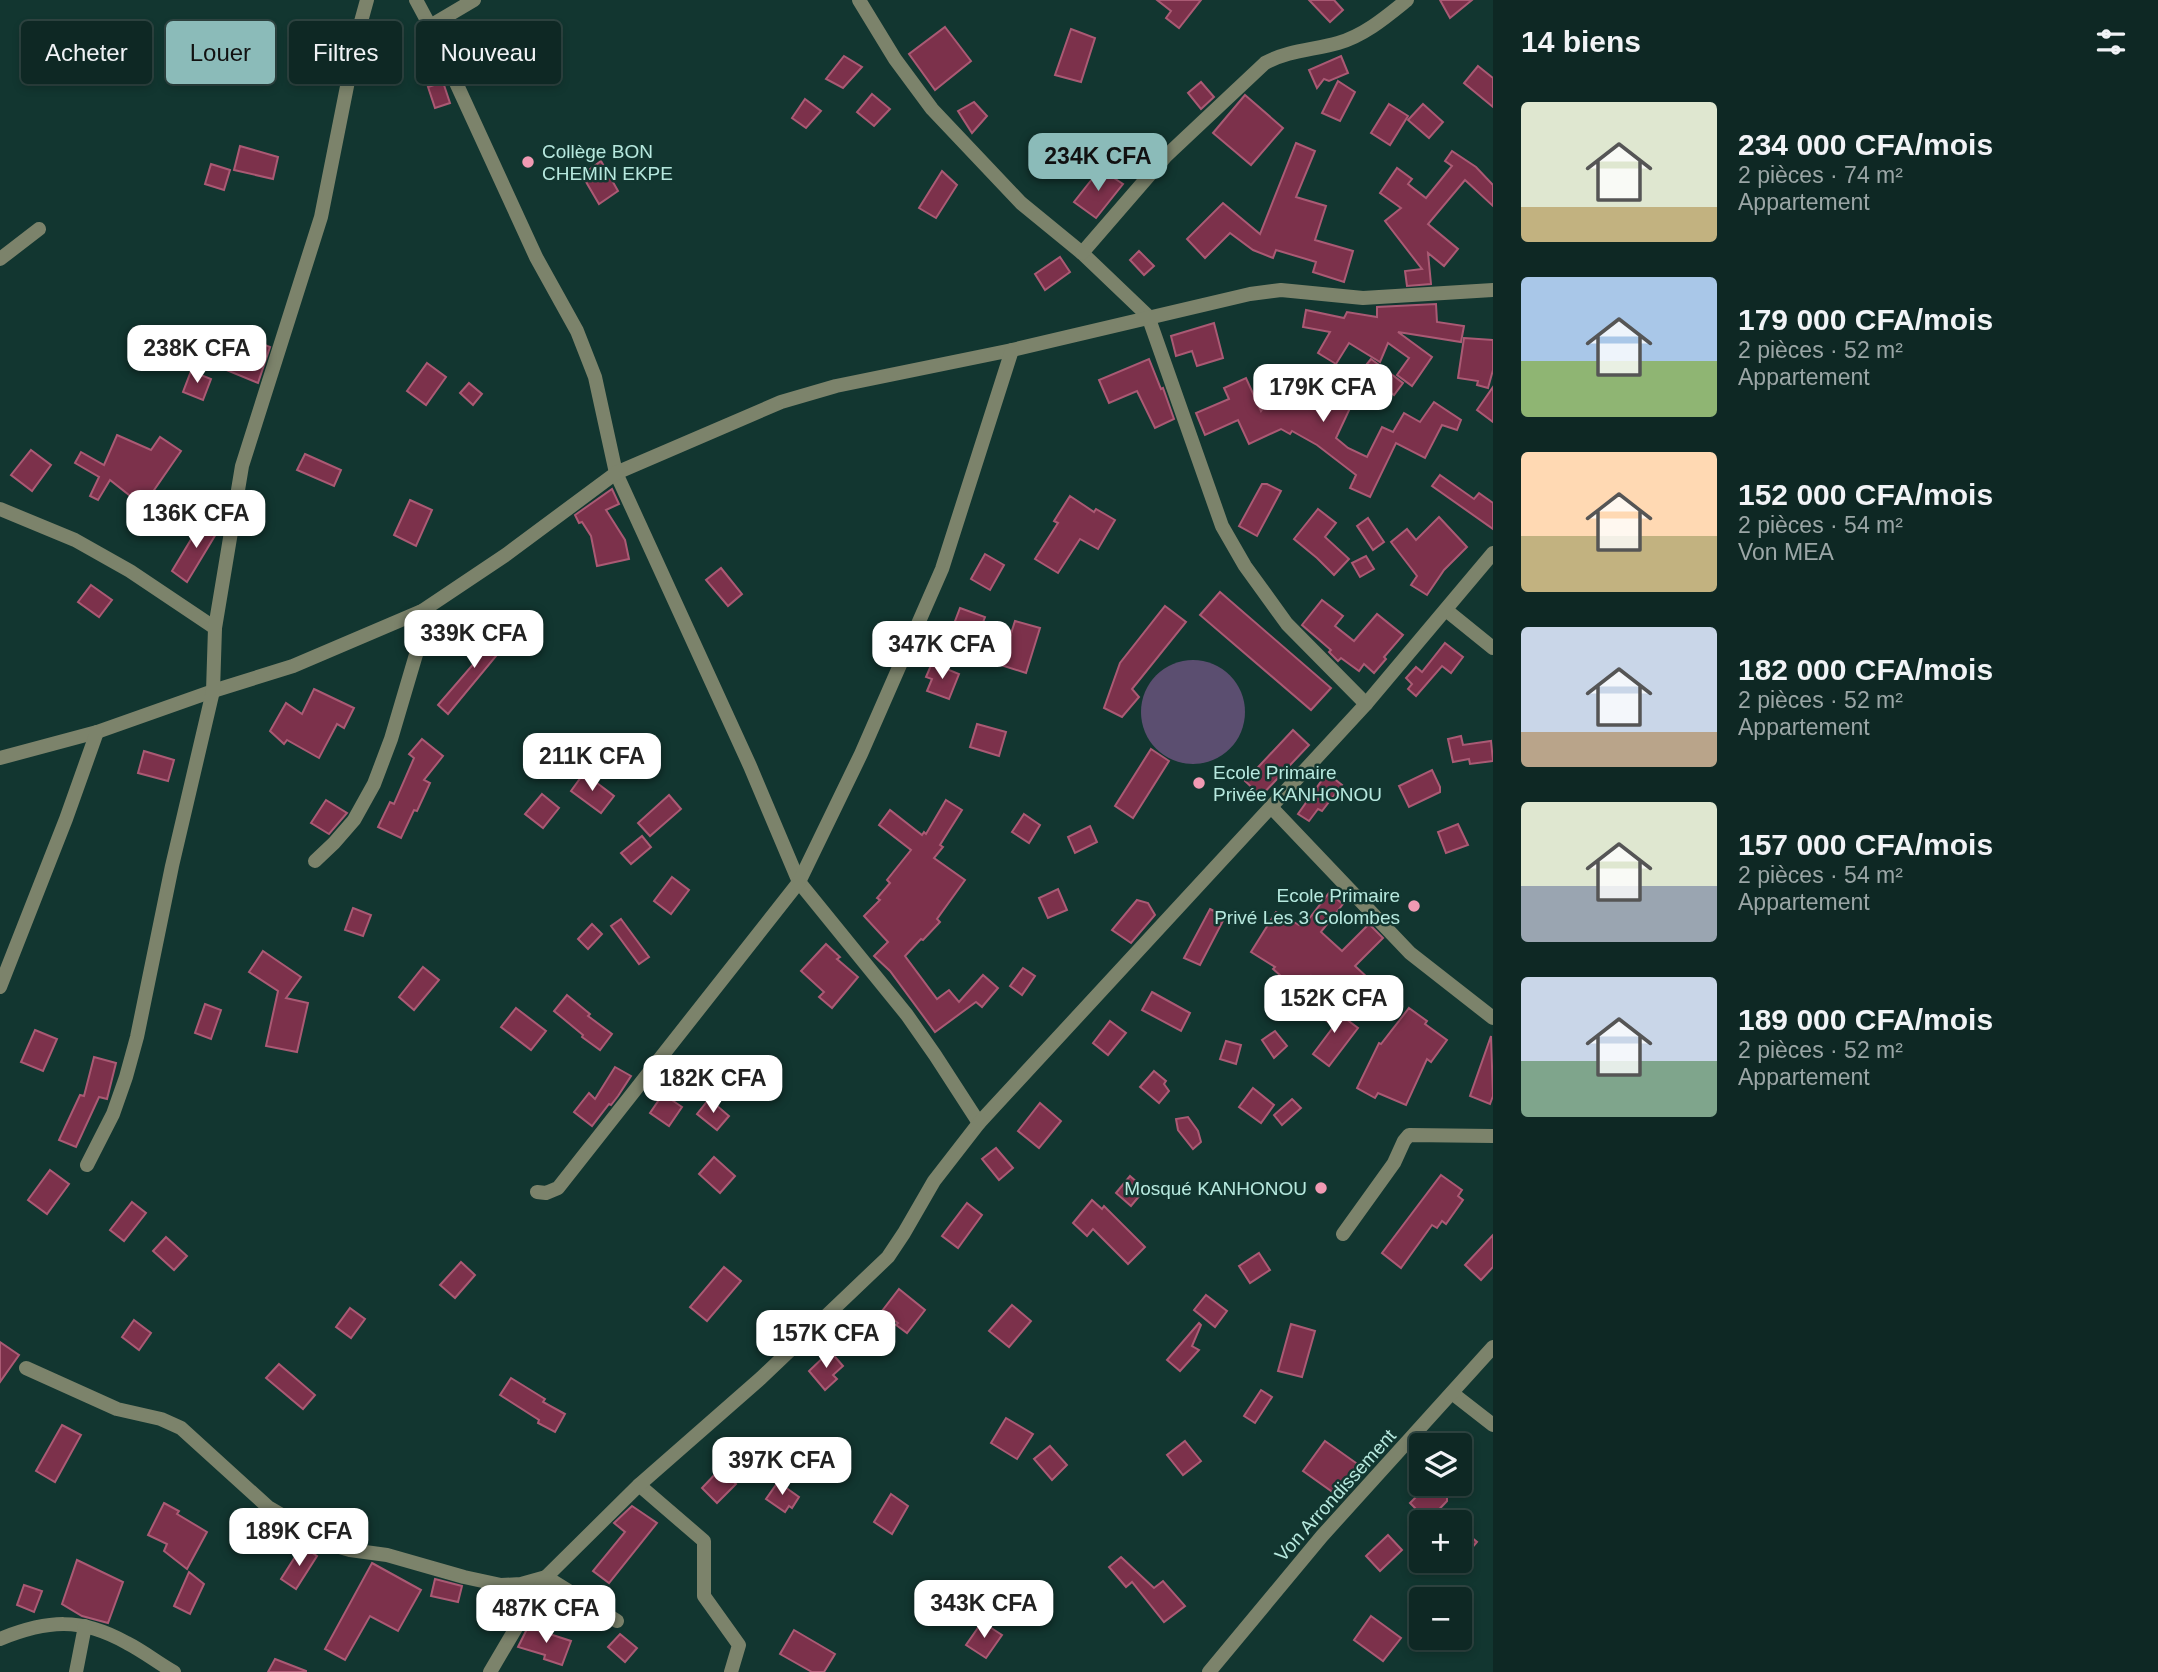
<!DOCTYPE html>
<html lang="fr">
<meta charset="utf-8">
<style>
body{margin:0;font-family:Helvetica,sans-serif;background:#17302c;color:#f1f3f6;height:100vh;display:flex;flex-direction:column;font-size:26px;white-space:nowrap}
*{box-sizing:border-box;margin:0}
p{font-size:23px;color:#9ba6a6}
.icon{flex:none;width:38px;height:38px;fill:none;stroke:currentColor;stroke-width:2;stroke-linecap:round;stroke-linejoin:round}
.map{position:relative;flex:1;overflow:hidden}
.panel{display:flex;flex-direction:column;background:#0e2824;width:665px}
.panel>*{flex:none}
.banner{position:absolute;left:21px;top:21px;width:665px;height:63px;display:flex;gap:14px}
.controls{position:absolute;left:1409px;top:1433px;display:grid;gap:14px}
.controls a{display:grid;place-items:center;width:63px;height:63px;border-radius:7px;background:#0e2824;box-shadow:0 4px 10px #0003,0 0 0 2px #2e4441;font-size:35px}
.price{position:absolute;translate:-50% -60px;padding:0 16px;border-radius:14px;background:#fff;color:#222;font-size:23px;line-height:46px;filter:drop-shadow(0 2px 4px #0008)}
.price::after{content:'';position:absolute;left:50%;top:42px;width:21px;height:16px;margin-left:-10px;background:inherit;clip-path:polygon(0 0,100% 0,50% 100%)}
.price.active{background:#8bbbb9;color:#111}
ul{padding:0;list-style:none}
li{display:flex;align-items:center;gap:21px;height:175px;padding:0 28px}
li span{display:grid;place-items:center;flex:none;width:196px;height:140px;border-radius:7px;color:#555}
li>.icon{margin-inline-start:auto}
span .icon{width:84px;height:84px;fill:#fffc;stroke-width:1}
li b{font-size:30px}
h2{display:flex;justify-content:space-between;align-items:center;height:84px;padding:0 28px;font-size:30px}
.pill{padding:0 24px;border-radius:7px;background:#0e2824;box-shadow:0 4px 10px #0003,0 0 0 2px #2e4441;font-size:24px;line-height:63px}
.pill.active{background:#8bbbb9;color:#111}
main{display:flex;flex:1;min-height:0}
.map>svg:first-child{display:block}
.green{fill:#5b4e70}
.building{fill:#7c314b;stroke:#aa5a74;stroke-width:2}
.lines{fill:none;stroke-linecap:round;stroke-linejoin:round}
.street{stroke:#7c836b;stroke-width:14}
.poi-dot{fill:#f19ab3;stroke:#123630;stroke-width:2.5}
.labels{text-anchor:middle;stroke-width:5;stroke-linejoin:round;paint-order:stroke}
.poi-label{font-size:19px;fill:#b7e9df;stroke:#123630;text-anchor:start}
.street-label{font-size:19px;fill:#b7e9df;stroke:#123630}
</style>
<main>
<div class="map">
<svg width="1493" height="1672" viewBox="0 0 1493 1672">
<rect width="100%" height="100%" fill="#123630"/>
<circle class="green" cx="1193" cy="712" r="52"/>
<g class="building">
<polygon points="1157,0 1201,0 1179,28 1166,18 1171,11"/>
<polygon points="1309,0 1334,0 1343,10 1330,22"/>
<polygon points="1440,0 1472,0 1450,18"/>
<polygon points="945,27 971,61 935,90 909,54"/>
<polygon points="1071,29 1095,38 1081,82 1055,75"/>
<polygon points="844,56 862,67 843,88 826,79"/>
<polygon points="1341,56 1348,73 1329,81 1324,79 1317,88 1309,70"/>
<polygon points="1478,66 1493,78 1493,107 1464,83"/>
<polygon points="1338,81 1355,92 1340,121 1322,113"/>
<polygon points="443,82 450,103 435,108 428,87"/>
<polygon points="1201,82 1214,97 1201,109 1188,93"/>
<polygon points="872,94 890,109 874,126 857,112"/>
<polygon points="1245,95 1283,128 1251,165 1213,133"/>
<polygon points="805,99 821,111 806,128 792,118"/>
<polygon points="974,102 987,116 972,133 958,111"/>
<polygon points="1389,104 1408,116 1390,145 1371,133"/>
<polygon points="1423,104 1443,122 1429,138 1408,120"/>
<polygon points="1296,143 1315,151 1296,197 1326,206 1315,240 1353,251 1344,282 1313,272 1316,262 1276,250 1273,258 1253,250 1230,233 1205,258 1187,239 1223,203 1260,234"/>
<polygon points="240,146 278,157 273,179 234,170"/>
<polygon points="1452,151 1476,167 1493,185 1493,206 1465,180 1428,224 1458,249 1444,266 1428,253 1431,284 1407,286 1405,271 1422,269 1385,221 1401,208 1380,193 1397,168 1412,179 1408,184 1426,198 1452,166 1445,161"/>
<polygon points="601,161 618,191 599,204 582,175"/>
<polygon points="211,164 230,170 224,190 205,184"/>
<polygon points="1100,169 1123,184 1096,218 1074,202"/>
<polygon points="942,171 957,185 936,218 919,208"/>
<polygon points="1139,251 1154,266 1144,275 1130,260"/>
<polygon points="1060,257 1070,272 1045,290 1035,274"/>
<polygon points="1436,304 1437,322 1464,326 1461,342 1398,332 1432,357 1412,386 1397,375 1409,358 1388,343 1380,362 1349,343 1336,364 1318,353 1330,332 1303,327 1306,310 1344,318 1347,312 1377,317 1377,307"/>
<polygon points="1214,323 1223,358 1197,366 1192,351 1176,356 1171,336"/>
<polygon points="234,332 270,347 258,383 219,367"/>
<polygon points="1464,338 1493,340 1493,370 1488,388 1477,385 1478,381 1458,378"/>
<polygon points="1149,359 1161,389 1163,388 1174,419 1155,428 1137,391 1109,403 1099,380"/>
<polygon points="1371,359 1403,383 1394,395 1362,370"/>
<polygon points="427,363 446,377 426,405 407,391"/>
<polygon points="1291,370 1320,391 1330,373 1340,379 1334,391 1358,391 1336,438 1348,448 1367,457 1382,427 1393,432 1404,413 1420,422 1434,402 1461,420 1457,430 1442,425 1425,458 1396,443 1370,497 1350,488 1356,475 1317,445 1292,431 1290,434 1281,429 1249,444 1238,420 1205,435 1196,413 1229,399 1224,388 1246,378 1261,411"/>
<polygon points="191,371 211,379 203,400 183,392"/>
<polygon points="469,383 482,394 473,405 460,393"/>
<polygon points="1493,387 1493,422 1477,410"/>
<polygon points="117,435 151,450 160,437 181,451 143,506 110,480 98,500 90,496 99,477 75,463 81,452 104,465"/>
<polygon points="31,450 51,465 32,491 11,475"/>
<polygon points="305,454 341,470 334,486 297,470"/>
<polygon points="1440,475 1474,499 1479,493 1493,503 1493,529 1432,486"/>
<polygon points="1262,484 1267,484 1281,491 1257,536 1239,526"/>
<polygon points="612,489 619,504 606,510 625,540 629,559 597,566 591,536 582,522 579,523 575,515"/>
<polygon points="1070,496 1094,512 1096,509 1115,520 1098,549 1080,539 1058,573 1035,559 1058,523 1054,521"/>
<polygon points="410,500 432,510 416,546 394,535"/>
<polygon points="1318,509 1336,523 1325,537 1349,559 1334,575 1317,558 1294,539"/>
<polygon points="1439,517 1467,547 1444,570 1427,595 1411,585 1417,576 1391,542 1407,529 1416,540"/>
<polygon points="204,518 219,529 187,582 172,571"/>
<polygon points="1368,518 1384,542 1373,550 1357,526"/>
<polygon points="985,554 1004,565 990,590 971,579"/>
<polygon points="1366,556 1374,569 1360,577 1352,563"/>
<polygon points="721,568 742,594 728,606 706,580"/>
<polygon points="91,585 112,600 99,617 78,602"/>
<polygon points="1220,592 1331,688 1311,710 1200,615"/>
<polygon points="1322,600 1343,616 1335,626 1354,641 1377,614 1403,635 1384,657 1386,659 1374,673 1364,664 1359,671 1341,658 1338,661 1329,652 1331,650 1302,625"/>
<polygon points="1165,606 1186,622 1132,689 1139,697 1122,717 1104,708 1120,663"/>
<polygon points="960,608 985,617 974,646 949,637"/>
<polygon points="1015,621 1040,628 1026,673 1001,665"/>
<polygon points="488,630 506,644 448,714 438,705 483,653 474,646"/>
<polygon points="1445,643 1463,657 1451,673 1442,666 1416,696 1408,689 1412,684 1406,678 1416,667 1422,672"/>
<polygon points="932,663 959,674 949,699 927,691 932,679 926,677"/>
<polygon points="314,689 354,708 344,728 337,724 319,758 287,740 284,744 270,731 286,703 302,714"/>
<polygon points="977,724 1006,732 999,756 970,747"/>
<polygon points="1293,730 1309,745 1261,796 1245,781"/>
<polygon points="1461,736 1463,745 1491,741 1493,761 1470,764 1469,759 1453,762 1448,739"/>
<polygon points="422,739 443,756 424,780 430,783 417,811 414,810 401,838 378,827 390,802 394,804 414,758 409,754"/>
<polygon points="1151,749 1169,761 1133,818 1115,806"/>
<polygon points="144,751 174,760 168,781 138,773"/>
<polygon points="1432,770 1440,787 1440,792 1409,807 1399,786"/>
<polygon points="584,773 614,796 601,813 571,791"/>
<polygon points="1327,773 1342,785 1322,811 1318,809 1309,821 1298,814"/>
<polygon points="542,794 559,808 543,828 525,814"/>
<polygon points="669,795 681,809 650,836 638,823"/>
<polygon points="326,800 347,813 329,834 311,823"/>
<polygon points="946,800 962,810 940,845 943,847 934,858 965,880 937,919 940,922 923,940 921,939 905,956 937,999 949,990 959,1002 983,975 998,988 982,1007 976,1002 935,1032 890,971 874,956 888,942 864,916 880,900 877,898 890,883 887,880 911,850 879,825 890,810 922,835 924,832 926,834"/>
<polygon points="1024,814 1040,825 1029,843 1012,832"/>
<polygon points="1458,824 1468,845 1446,853 1438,832"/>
<polygon points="1090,826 1097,842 1075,853 1068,837"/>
<polygon points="642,836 651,847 631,864 621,853"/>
<polygon points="672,877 689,890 671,914 654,901"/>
<polygon points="1058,889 1067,910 1048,918 1039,898"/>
<polygon points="1329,893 1343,904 1321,932 1342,951 1369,924 1383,938 1355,966 1368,978 1353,994 1348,990 1341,1001 1311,976 1298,991 1273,969 1275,967 1251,952 1276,912 1299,925 1305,917 1308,920"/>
<polygon points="1137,900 1148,903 1155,915 1131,943 1112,930"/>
<polygon points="353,908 371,915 363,936 345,930"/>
<polygon points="1210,909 1225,917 1200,965 1184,958"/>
<polygon points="621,919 649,957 639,964 611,926"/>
<polygon points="592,924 602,934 588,949 578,939"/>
<polygon points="826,944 840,957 837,959 858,977 832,1008 819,997 824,992 801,971"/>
<polygon points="263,951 301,977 286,998 308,1003 297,1052 266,1046 278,991 249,972"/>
<polygon points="423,967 439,980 414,1010 399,997"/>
<polygon points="1023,968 1035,976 1022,995 1010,986"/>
<polygon points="1152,992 1190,1013 1181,1031 1142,1010"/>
<polygon points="567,995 590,1014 588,1016 612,1034 600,1050 582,1037 583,1035 554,1011"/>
<polygon points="205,1004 221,1010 211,1039 195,1033"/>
<polygon points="1326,1004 1358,1028 1329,1066 1313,1054 1334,1026 1318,1015"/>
<polygon points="516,1008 546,1031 531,1050 501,1027"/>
<polygon points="1409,1008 1427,1021 1425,1024 1447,1040 1431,1062 1427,1059 1406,1105 1378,1093 1375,1098 1357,1088 1379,1043 1381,1044"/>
<polygon points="1110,1021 1126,1033 1108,1055 1093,1043"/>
<polygon points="35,1030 57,1039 43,1071 21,1062"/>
<polygon points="1275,1031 1287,1046 1274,1058 1262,1040"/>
<polygon points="1491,1036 1493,1096 1490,1104 1470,1096"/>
<polygon points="1226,1041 1241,1045 1236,1064 1220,1059"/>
<polygon points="94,1057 116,1063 107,1099 99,1097 76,1147 59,1140 80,1095 84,1096"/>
<polygon points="615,1067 631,1076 618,1096 611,1105 609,1104 592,1126 574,1112 589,1093 595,1099"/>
<polygon points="1154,1071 1166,1081 1164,1084 1169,1091 1159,1103 1140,1087"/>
<polygon points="1253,1088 1274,1105 1261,1123 1239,1107"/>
<polygon points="663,1094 682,1107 669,1126 650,1113"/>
<polygon points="709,1099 729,1116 717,1130 697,1114"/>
<polygon points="1292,1099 1301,1108 1282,1125 1274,1115"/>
<polygon points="1040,1103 1061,1121 1039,1148 1018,1131"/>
<polygon points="1188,1117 1198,1131 1201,1142 1193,1149 1178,1130 1176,1119"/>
<polygon points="996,1148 1013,1168 999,1180 982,1159"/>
<polygon points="714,1157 735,1176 720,1193 699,1174"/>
<polygon points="50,1170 69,1184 47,1214 28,1200"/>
<polygon points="1441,1175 1462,1190 1458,1196 1463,1200 1446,1224 1442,1221 1437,1228 1432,1225 1401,1268 1382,1253"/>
<polygon points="1130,1176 1145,1189 1131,1206 1116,1193"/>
<polygon points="1092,1200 1102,1209 1104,1206 1145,1247 1128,1264 1093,1229 1087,1236 1073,1223"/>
<polygon points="132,1202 146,1213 124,1241 110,1230"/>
<polygon points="967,1203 982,1215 958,1248 942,1236"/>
<polygon points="1493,1235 1493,1267 1481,1280 1465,1265"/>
<polygon points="166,1237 187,1256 174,1270 153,1251"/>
<polygon points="1259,1253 1270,1270 1250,1283 1239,1266"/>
<polygon points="461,1262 475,1275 455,1298 440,1285"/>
<polygon points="724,1267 741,1281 707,1321 690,1307"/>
<polygon points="899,1289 925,1310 907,1333 896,1325 898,1323 882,1311"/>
<polygon points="1206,1295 1227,1311 1215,1327 1194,1310"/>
<polygon points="1012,1305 1031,1321 1009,1347 989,1331"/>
<polygon points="350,1308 365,1319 351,1338 336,1327"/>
<polygon points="134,1320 151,1333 139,1350 122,1337"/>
<polygon points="1199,1323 1201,1325 1192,1346 1199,1350 1180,1371 1167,1360"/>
<polygon points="1291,1324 1315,1331 1302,1377 1278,1371"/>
<polygon points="0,1342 19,1355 0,1382"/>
<polygon points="830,1351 843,1366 833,1375 837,1379 825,1390 809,1371"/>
<polygon points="279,1364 315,1395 303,1409 266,1378"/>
<polygon points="511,1378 545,1399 543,1402 565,1414 555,1432 538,1423 539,1420 500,1395"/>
<polygon points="1261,1390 1272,1397 1255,1423 1244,1416"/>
<polygon points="1006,1418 1033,1434 1017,1459 991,1443"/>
<polygon points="62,1425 81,1435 55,1482 36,1471"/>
<polygon points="1185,1441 1201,1461 1183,1475 1167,1455"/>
<polygon points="1325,1441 1363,1468 1341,1498 1303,1471"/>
<polygon points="1050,1446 1067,1465 1052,1480 1034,1459"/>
<polygon points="720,1469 736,1484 717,1503 702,1488"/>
<polygon points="778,1482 799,1497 792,1508 789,1506 785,1512 766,1499"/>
<polygon points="1429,1484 1434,1484 1447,1496 1447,1501 1428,1521 1410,1503"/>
<polygon points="891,1494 908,1506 892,1534 874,1522"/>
<polygon points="164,1503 179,1511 177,1514 207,1532 187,1569 164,1551 167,1544 148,1535"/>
<polygon points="632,1506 657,1523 609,1583 593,1571 625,1532 614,1523"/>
<polygon points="1460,1528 1477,1542 1460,1562"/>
<polygon points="1388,1535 1402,1550 1380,1571 1366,1556"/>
<polygon points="302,1546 317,1556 296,1589 281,1579"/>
<polygon points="1121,1557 1154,1588 1163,1581 1185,1606 1164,1622 1132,1582 1126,1587 1109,1567"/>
<polygon points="77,1560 123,1582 108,1623 82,1616 62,1604"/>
<polygon points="372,1563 421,1590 398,1631 370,1616 345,1660 325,1649"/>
<polygon points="189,1572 204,1584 190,1614 174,1606"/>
<polygon points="435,1579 462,1586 458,1602 431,1596"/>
<polygon points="24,1585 42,1591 34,1612 17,1605"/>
<polygon points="1371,1616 1401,1638 1383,1661 1354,1640"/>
<polygon points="982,1622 1002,1635 986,1658 966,1645"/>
<polygon points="528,1627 571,1641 562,1665 544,1659 545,1655 518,1647"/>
<polygon points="794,1630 835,1654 824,1672 812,1672 780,1654"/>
<polygon points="620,1634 637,1648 625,1662 608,1647"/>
<polygon points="275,1659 306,1671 306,1672 268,1672"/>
</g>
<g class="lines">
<g class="street">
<polyline points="416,0 430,26 536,257 577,331 595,377 616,473 750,766 799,882 907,1015 935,1055 979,1123"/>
<polyline points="859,0 895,59 932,109 1021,203 1082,253 1148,316 1222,526 1245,566 1287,624 1366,704"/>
<polyline points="430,26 474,0"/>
<path d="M1082 253 1166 156 1265 63C1289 50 1314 50 1338 43 1365 35 1386 17 1407 0"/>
<polyline points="0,259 39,229"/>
<polyline points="0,509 75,540 130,571 215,628"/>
<polyline points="1446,610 1493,648"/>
<polyline points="0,758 97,732 213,691 293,666 422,611 507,554 616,473 781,402 836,386 1012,350 1250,294 1281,290 1363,298 1493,290"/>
<polyline points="1272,808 1410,953 1493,1018"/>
<polyline points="315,861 334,843 354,820 374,784 391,739 420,641 422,611"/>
<polyline points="0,987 66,819 97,732"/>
<polyline points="87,1165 113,1114 126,1077 137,1037 172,866 213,691 215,628 242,466 321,217 357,36 367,0"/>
<polyline points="537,1192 546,1193 558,1188 799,882 861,754 942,569 1012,350"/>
<polyline points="1343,1234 1394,1163 1404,1141 1409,1135 1493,1136"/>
<polyline points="26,1368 117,1409 161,1419 181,1428 268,1507 333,1545 350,1550 387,1555 464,1577 501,1585 521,1584 546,1577 617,1621"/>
<polyline points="1452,1393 1493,1425"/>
<polyline points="639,1485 704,1541 704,1596 739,1645 731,1672"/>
<path d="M0 1639C47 1620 81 1617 127 1643 143 1651 158 1663 174 1672"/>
<polyline points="76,1672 85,1626"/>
<polyline points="490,1672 546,1577 639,1485 761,1378 888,1257 904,1233 934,1181 979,1123 1366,704 1493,553"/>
<polyline points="1209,1672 1322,1536 1493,1347"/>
</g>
</g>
<g class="poi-dot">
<circle cx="528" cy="162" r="7"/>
<circle cx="1199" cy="783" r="7"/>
<circle cx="1414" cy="906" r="7"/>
<circle cx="1321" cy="1188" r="7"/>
</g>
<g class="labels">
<g class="poi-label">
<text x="542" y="158">Collège BON<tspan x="542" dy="22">CHEMIN EKPE</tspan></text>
<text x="1213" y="779">Ecole Primaire<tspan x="1213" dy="22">Privée KANHONOU</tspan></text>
<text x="1400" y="902" text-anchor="end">Ecole Primaire<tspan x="1400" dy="22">Privé Les 3 Colombes</tspan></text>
<text x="1307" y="1195" text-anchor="end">Mosqué KANHONOU</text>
</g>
<g class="street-label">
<text transform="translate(1335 1495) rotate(-48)" y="7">Von Arrondissement</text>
</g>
</g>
</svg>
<div class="controls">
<a><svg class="icon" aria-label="layers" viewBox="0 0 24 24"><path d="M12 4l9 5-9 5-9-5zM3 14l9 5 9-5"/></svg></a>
<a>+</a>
<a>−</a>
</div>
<b class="price active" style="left:1098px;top:193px">234K CFA</b>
<b class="price" style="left:197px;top:385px">238K CFA</b>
<b class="price" style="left:1323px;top:424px">179K CFA</b>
<b class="price" style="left:196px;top:550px">136K CFA</b>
<b class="price" style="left:474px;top:670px">339K CFA</b>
<b class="price" style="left:942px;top:681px">347K CFA</b>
<b class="price" style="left:592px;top:793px">211K CFA</b>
<b class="price" style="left:1334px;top:1035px">152K CFA</b>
<b class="price" style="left:713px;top:1115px">182K CFA</b>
<b class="price" style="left:826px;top:1370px">157K CFA</b>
<b class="price" style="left:782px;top:1497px">397K CFA</b>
<b class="price" style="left:299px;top:1568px">189K CFA</b>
<b class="price" style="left:984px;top:1640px">343K CFA</b>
<b class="price" style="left:546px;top:1645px">487K CFA</b>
<div class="banner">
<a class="pill">Acheter</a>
<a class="pill active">Louer</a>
<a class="pill">Filtres</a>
<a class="pill">Nouveau</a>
</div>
</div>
<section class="panel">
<h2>14 biens<svg class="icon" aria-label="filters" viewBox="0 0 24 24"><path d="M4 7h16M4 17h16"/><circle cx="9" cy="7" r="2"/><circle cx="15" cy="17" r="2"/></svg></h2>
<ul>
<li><span style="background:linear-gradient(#dfe7d0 75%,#c2b280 0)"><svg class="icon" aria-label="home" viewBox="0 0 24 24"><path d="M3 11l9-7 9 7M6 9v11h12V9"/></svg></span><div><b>234 000 CFA/mois</b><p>2 pièces · 74 m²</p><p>Appartement</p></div></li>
<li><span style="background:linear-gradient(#a9c7e8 60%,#8fb573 0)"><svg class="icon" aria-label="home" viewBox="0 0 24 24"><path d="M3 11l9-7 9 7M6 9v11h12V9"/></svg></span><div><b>179 000 CFA/mois</b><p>2 pièces · 52 m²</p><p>Appartement</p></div></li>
<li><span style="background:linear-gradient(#ffd9b3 60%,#c2b280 0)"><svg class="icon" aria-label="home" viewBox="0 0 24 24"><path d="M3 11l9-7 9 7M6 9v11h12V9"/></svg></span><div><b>152 000 CFA/mois</b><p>2 pièces · 54 m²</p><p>Von MEA</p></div></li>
<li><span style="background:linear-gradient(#c9d6e8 75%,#b9a48a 0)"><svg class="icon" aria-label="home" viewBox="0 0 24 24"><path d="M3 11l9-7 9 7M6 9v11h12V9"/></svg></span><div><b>182 000 CFA/mois</b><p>2 pièces · 52 m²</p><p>Appartement</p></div></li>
<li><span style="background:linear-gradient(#dfe7d0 60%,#9aa5b1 0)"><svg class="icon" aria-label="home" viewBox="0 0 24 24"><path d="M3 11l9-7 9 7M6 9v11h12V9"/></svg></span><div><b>157 000 CFA/mois</b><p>2 pièces · 54 m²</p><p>Appartement</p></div></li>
<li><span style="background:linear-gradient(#c9d6e8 60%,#7fa58c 0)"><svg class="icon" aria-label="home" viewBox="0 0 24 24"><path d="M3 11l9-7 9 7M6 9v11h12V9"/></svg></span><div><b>189 000 CFA/mois</b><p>2 pièces · 52 m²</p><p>Appartement</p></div></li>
</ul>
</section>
</main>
